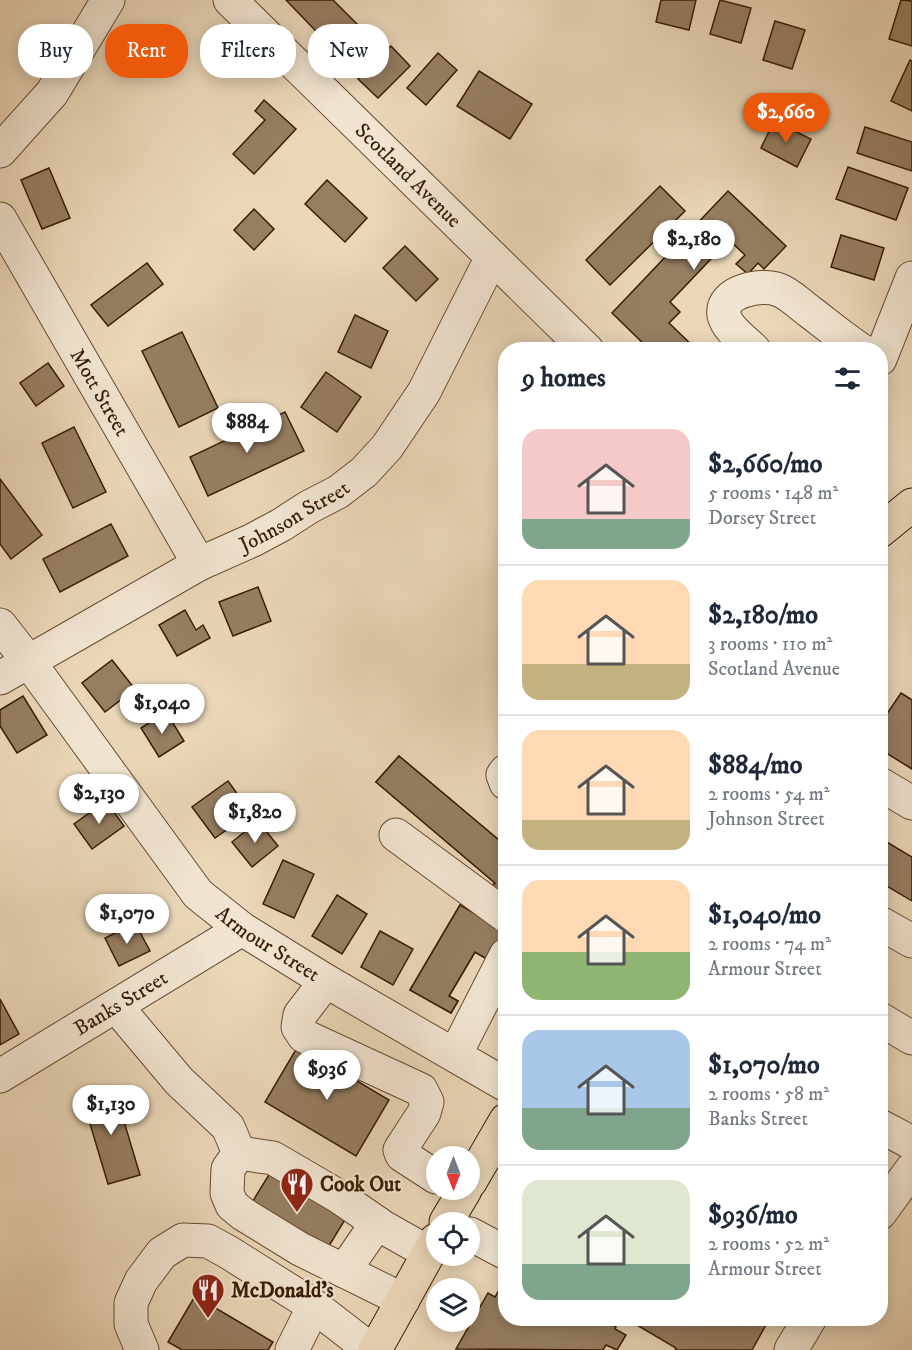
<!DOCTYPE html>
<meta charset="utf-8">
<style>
body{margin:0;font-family:"IM FELL DW Pica",serif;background:#f6f6f7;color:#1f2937;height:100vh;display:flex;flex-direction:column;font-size:22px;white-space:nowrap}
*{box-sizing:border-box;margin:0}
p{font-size:20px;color:#747a83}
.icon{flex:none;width:33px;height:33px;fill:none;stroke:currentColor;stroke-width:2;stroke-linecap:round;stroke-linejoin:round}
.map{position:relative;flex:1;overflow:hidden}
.side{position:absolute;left:498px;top:342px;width:390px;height:984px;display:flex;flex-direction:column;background:#fff;border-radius:24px;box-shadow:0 3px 15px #0003}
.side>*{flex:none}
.guide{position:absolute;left:18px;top:24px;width:390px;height:54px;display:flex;gap:12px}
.needle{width:39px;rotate:180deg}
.controls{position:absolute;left:426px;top:1146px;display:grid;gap:12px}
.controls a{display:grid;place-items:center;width:54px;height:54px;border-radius:50%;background:#fff;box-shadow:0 3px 15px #0003;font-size:30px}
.price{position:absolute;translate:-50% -51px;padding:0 14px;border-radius:21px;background:#fff;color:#222;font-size:20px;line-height:39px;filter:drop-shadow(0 2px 3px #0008)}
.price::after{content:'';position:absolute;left:50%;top:36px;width:18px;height:14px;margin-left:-9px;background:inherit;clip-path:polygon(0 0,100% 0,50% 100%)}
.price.on{background:#ea580c;color:#fff}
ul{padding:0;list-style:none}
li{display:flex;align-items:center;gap:18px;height:150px;padding:0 24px}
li+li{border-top:2px solid #e0e1e3}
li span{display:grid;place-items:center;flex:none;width:168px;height:120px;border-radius:18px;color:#555}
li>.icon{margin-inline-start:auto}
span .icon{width:72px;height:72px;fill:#fffc;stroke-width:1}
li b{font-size:26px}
h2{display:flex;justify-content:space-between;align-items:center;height:72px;padding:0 24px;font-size:26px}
.pill{padding:0 21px;border-radius:24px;background:#fff;box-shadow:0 3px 15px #0003;font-size:21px;line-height:54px}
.pill.on{background:#ea580c;color:#fff}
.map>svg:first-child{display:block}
.building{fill:#967e62;stroke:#3a1d04;stroke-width:1.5}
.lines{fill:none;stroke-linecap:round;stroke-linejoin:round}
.minor-casing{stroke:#664c31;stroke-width:35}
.major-casing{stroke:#3a1d04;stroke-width:35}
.minor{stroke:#f1e5d1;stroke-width:33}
.major{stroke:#ead7b8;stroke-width:33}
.labels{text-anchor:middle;stroke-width:4.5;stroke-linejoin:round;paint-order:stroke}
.street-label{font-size:21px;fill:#3a1d04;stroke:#f1e5d1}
.poi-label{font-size:21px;font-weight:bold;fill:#3a1d04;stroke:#f1e5d1;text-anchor:start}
</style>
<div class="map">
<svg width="912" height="1350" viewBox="0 0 912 1350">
<rect width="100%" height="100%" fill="#ead7b8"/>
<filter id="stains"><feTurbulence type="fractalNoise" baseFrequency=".00333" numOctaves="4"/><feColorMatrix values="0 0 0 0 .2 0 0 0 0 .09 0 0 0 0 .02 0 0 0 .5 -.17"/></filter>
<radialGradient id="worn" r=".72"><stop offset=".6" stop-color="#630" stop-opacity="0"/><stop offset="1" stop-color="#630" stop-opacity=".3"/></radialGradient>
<g class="building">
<polygon points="286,0 333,0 361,28 336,52"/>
<polygon points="661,0 696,0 689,30 656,22"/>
<polygon points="720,0 751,8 741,43 710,34"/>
<polygon points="901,0 912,1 912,46 889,39"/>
<polygon points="775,21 805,30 792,69 763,60"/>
<polygon points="391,46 410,66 378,98 358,79"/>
<polygon points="438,53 457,70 426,105 407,88"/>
<polygon points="910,60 912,61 912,111 891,101"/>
<polygon points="479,71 532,104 510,139 457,106"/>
<polygon points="264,100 296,129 254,174 233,154 265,120 255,111"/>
<polygon points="774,121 811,139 797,167 761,148"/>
<polygon points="865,127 912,142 912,171 857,153"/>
<polygon points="848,167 908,188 896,220 836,199"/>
<polygon points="49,168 70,218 42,229 21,180"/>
<polygon points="327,180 367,218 345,242 305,204"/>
<polygon points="660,186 685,211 610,285 586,260"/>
<polygon points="728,191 786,246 764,269 758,263 748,274 736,264 745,255 729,240 670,302 680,312 669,323 697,350 650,350 612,313"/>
<polygon points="254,209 274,229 254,250 234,230"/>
<polygon points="841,235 884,248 874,280 831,267"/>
<polygon points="405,246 438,279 416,301 383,268"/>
<polygon points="147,263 163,284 108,326 91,305"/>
<polygon points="355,315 388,331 371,368 338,352"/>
<polygon points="182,332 218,408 179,427 142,351"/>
<polygon points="48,363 64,386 36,406 20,383"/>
<polygon points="326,372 361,397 337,432 301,407"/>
<polygon points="285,412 304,451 208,496 190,457"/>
<polygon points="74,427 106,492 73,508 42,443"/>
<polygon points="0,479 42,535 11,559 0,544"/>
<polygon points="111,524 128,556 60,592 43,559"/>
<polygon points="258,587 271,621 233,636 219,602"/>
<polygon points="185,610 196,630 203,625 210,638 177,656 159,625"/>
<polygon points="112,660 135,689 105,712 82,683"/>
<polygon points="901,693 912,700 912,769 880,749 880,724"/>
<polygon points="23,696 47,735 17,753 0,726 0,710"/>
<polygon points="166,712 184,741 159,757 141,728"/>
<polygon points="399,756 506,846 506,891 504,890 496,899 487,892 495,883 376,782"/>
<polygon points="399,756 506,846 506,891 504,890 496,899 487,892 495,883 376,782"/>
<polygon points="228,781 251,813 215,838 192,807"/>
<polygon points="106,801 124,826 92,849 74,824"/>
<polygon points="258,821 278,846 252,867 232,842"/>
<polygon points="880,838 912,857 912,901 880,882"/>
<polygon points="283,860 314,874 294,918 263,904"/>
<polygon points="337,895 367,914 342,954 312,936"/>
<polygon points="460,905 506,931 506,939 492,962 475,952 449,996 458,1001 451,1013 410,990"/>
<polygon points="460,905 506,931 506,939 492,962 475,952 449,996 458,1001 451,1013 410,990"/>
<polygon points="135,923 150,951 119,966 105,938"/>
<polygon points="380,931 413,949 393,985 361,967"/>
<polygon points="0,999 19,1034 0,1045"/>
<polygon points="298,1046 389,1100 356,1156 265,1102"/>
<polygon points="114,1088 140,1175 108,1184 82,1097"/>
<polygon points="270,1173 346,1218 324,1254 248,1209"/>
<polygon points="506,1279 506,1318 602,1318 616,1327 615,1329 626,1335 617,1350 606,1345 603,1350 456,1349 488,1293 495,1297"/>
<polygon points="195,1296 273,1342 268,1350 182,1350 168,1342"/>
<polygon points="625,1318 759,1318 767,1323 752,1350 675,1350 676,1348"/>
</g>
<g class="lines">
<defs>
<g id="minor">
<path id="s1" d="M230 0 587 350"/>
<polyline points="0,151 52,93 108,0"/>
<path id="s2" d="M0 219 199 564"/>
<path d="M754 350C744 340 727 329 724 315 720 291 762 283 779 290 790 294 799 304 809 311 826 324 843 338 861 350"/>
<polyline points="880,359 912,278"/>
<path id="s3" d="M0 625 29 662 198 894 242 929 326 981 506 1085"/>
<path id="s4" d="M0 678 199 564 253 540 281 525 309 507 338 492 364 472 387 447 424 392 492 257"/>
<polyline points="506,771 503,775 506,783"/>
<polyline points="880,784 912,803"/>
<polyline points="396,835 506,916"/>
<polyline points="880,923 912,941"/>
<polyline points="326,981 300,1015 298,1027 304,1036 421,1090 427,1102 424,1113 400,1150 402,1155 436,1177"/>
<polyline points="116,1006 179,1081 228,1127 239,1153"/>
<polyline points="880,1019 912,1038"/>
<polyline points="455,1055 506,955"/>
<path id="s5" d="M0 1076 242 929"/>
<polyline points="880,1126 912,1143"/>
<polyline points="239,1153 228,1169 227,1193 232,1205 243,1214 300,1249 403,1300"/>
<polyline points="239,1153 273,1158 338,1196 383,1227 429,1253"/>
<polyline points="880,1213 912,1169"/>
<polyline points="470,1234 506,1253"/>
<polyline points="344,1271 377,1223"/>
<polyline points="314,1306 371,1350"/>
<polyline points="142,1350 131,1324 131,1303 141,1281 162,1253 183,1240 208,1241 228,1252 314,1306 292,1350"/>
<polyline points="791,1350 810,1318"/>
</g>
<g id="major">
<polyline points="880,531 912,505"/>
<polyline points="470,1182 506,1120"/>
<polyline points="446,1222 465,1190"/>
<polyline points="375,1350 436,1240"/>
</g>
</defs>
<use href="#minor" class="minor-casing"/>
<use href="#major" class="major-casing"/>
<use href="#minor" class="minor"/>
<use href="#major" class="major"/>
</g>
<defs>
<symbol id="restaurant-pin" viewBox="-11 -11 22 30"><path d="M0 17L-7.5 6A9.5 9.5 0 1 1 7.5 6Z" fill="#8f2418" stroke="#f1e5d1"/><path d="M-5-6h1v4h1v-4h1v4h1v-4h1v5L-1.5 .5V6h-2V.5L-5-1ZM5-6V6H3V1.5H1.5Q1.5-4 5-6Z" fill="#fff"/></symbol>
</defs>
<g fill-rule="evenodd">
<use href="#restaurant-pin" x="278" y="1165" width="38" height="52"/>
<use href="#restaurant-pin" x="189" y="1271" width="38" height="52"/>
</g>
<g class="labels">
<g class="street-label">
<text dy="7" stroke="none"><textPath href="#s1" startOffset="250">Scotland Avenue</textPath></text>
<text dy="7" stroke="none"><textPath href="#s2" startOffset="200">Mott Street</textPath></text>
<text dy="7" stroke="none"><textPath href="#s4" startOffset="336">Johnson Street</textPath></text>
<text dy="7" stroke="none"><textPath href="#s3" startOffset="420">Armour Street</textPath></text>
<text dy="7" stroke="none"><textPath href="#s5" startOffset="141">Banks Street</textPath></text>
</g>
<g class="poi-label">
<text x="320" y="1191">Cook Out</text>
<text x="231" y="1297">McDonald's</text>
</g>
</g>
<rect width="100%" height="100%" filter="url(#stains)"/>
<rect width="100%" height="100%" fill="url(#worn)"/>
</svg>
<div class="controls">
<a><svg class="needle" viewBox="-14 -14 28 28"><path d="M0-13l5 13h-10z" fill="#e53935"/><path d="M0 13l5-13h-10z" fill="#747a83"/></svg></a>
<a><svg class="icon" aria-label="locate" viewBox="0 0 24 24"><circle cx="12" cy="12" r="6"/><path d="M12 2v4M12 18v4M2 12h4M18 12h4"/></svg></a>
<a><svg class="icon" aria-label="layers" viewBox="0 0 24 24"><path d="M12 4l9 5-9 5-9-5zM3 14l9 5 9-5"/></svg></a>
</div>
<b class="price on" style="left:786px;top:144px">$2,660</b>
<b class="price" style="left:694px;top:271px">$2,180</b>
<b class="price" style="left:247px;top:454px">$884</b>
<b class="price" style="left:162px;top:735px">$1,040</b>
<b class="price" style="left:99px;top:825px">$2,130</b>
<b class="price" style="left:255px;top:844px">$1,820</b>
<b class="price" style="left:127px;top:945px">$1,070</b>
<b class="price" style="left:327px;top:1101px">$936</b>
<b class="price" style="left:111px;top:1136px">$1,130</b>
<div class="guide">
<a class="pill">Buy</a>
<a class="pill on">Rent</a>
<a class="pill">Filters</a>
<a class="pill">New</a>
</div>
<section class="side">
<h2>9 homes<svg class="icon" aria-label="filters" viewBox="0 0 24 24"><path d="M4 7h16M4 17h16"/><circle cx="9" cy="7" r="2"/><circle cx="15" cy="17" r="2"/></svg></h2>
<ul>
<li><span style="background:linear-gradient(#f6c9c9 75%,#7fa58c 0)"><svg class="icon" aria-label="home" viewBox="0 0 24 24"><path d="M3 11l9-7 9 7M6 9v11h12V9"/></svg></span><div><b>$2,660/mo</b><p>5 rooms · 148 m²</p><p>Dorsey Street</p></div></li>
<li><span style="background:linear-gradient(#ffd9b3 70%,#c2b280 0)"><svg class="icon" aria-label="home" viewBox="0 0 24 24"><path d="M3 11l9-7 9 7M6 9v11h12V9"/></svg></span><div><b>$2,180/mo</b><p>3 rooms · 110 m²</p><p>Scotland Avenue</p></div></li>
<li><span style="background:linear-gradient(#ffd9b3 75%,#c2b280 0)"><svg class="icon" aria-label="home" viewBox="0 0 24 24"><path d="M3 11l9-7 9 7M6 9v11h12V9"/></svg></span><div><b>$884/mo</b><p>2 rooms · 54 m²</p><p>Johnson Street</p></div></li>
<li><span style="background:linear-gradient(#ffd9b3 60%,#8fb573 0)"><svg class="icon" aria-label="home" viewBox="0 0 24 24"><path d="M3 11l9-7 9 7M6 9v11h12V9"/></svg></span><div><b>$1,040/mo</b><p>2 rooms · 74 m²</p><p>Armour Street</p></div></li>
<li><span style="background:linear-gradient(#a9c7e8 65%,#7fa58c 0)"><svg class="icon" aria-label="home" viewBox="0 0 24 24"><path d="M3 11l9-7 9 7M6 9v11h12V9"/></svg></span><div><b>$1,070/mo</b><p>2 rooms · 58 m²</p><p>Banks Street</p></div></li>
<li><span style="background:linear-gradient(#dfe7d0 70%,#7fa58c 0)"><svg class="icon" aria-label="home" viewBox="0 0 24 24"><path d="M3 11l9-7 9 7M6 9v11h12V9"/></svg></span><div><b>$936/mo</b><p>2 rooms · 52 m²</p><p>Armour Street</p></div></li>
</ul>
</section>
</div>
